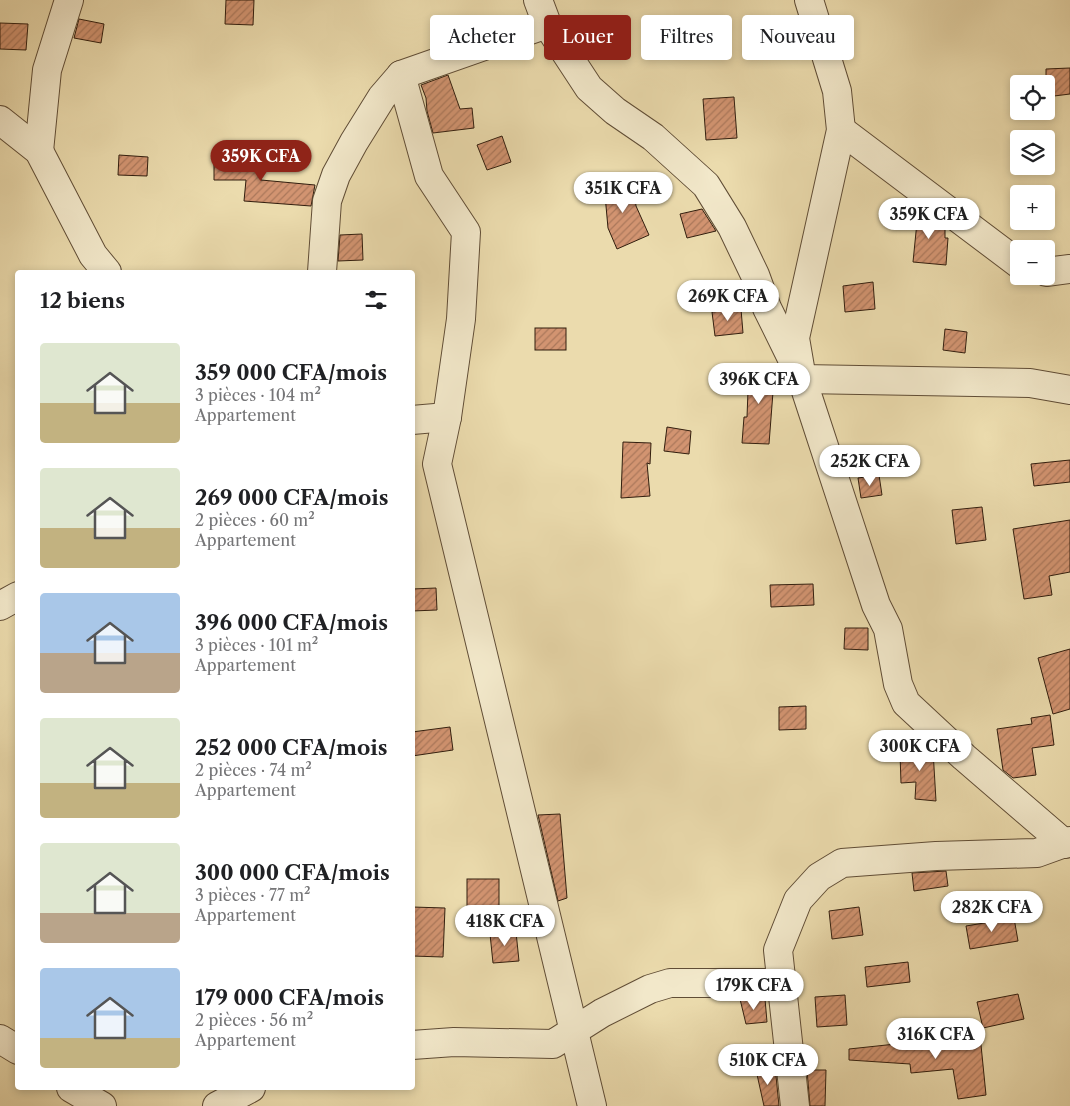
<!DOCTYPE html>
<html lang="fr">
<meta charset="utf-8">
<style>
body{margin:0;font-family:"Libre Caslon Text",serif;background:#f2f2f2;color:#202124;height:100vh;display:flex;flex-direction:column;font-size:19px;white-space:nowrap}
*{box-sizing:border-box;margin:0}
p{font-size:16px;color:#757577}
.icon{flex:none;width:28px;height:28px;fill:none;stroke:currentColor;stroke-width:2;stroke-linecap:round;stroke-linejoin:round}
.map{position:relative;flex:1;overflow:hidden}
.sheet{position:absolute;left:15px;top:270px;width:400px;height:820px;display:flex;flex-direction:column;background:#fff;border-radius:5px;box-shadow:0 2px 8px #0003}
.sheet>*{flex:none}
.top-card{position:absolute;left:430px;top:15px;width:475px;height:45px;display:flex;gap:10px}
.buttons{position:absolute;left:1010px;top:75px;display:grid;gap:10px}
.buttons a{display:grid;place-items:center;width:45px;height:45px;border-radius:5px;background:#fff;box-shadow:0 2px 8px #0003;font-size:25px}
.price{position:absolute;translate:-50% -42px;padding:0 11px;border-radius:18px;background:#fff;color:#222;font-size:16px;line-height:32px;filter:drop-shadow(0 1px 2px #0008)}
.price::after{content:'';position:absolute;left:50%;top:30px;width:15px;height:11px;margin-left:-8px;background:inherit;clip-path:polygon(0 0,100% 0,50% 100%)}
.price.current{background:#8f2418;color:#fff}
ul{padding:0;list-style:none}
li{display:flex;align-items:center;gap:15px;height:125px;padding:0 25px}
li span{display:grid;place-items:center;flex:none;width:140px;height:100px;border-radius:5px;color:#555}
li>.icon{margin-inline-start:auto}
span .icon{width:60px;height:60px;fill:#fffc;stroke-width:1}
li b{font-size:21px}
h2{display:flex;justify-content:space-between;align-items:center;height:60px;padding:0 25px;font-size:21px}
.tag{padding:0 18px;border-radius:5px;background:#fff;box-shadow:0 2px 8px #0003;font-size:18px;line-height:45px}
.tag.current{background:#8f2418;color:#fff}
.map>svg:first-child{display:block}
.building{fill:url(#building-hatch);stroke:#321e0e}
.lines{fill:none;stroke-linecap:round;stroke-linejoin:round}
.minor-casing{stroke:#604d36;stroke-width:30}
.minor{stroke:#f2e8ca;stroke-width:28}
</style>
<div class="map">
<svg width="1070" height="1106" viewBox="0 0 1070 1106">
<defs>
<pattern id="building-hatch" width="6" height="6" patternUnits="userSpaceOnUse" patternTransform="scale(1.25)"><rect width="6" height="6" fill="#d29471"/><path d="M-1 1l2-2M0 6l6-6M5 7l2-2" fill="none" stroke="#ab785b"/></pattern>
</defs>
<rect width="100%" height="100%" fill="#ebdbad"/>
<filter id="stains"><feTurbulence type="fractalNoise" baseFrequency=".004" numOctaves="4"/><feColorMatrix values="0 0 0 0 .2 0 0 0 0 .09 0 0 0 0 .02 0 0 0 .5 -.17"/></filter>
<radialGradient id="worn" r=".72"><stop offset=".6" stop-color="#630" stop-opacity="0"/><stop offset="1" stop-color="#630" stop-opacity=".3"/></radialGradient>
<g class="building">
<polygon points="226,0 254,0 253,25 225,24"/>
<polygon points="79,19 104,24 101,43 74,38"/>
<polygon points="0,23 28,24 26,50 0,49"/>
<polygon points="1070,68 1070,94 1046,97 1046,69"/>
<polygon points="448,75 460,109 472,108 474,128 433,133 427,111 426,98 421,85"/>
<polygon points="734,97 737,138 706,140 703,99"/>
<polygon points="502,136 511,162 487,170 477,145"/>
<polygon points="119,155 148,157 147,176 118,175"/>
<polygon points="214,155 261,155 261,180 315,185 311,206 244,201 246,180 214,180"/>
<polygon points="633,181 636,206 649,235 617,249 608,228 604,184"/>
<polygon points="915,205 945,228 945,238 948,238 946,265 913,262 917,222 914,222"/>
<polygon points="702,209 716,231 687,238 680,214"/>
<polygon points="362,234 363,260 338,261 340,235"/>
<polygon points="873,282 875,309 845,312 843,286"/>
<polygon points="741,309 743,333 715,336 712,312"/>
<rect x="535" y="328" width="31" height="22"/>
<polygon points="945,329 967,332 965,353 943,350"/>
<polygon points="749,365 775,366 769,444 742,443 744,417 747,417"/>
<polygon points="667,427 691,431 689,454 664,451"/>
<polygon points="623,442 651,443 650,464 647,463 650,496 621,498"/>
<polygon points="1070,460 1070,482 1034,486 1031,464"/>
<polygon points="879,475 882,495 861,498 858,478"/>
<polygon points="982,507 986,540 956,544 952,510"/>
<polygon points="1070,520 1070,572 1049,576 1052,595 1024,599 1013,529"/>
<polygon points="813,584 814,605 771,607 770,585"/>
<polygon points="436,588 437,610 412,611 412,589"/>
<polygon points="845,628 868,628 868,650 844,649"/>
<polygon points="1070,649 1070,709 1053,714 1038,658"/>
<polygon points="806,706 806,729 779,730 779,707"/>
<polygon points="1050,715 1054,745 1032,748 1036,775 1013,778 1003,770 997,729 1032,724 1031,718"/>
<polygon points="450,727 453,750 412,756 412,732"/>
<polygon points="919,737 933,750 936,801 915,799 916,782 901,783 900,754 918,753"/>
<polygon points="560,814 567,898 558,901 538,815"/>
<polygon points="946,871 948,886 914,891 912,873"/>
<rect x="467" y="879" width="32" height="44"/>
<polygon points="412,907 445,908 443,957 412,956"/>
<polygon points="859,907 863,935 832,939 829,911"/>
<polygon points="1014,918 1018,941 970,949 966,926"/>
<polygon points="516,932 519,961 493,963 490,934"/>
<polygon points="908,962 910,982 867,987 865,967"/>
<polygon points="1018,994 1024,1019 983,1028 977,1002"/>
<polygon points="845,995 847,1025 817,1027 815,997"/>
<polygon points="740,999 765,999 767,1022 746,1024"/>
<polygon points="980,1035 986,1095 958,1099 953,1069 911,1073 910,1064 849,1060 849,1049"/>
<polygon points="775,1066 779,1106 764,1106 756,1070"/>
<polygon points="807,1070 826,1070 825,1106 810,1106"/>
</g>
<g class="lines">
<defs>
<g id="minor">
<polyline points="538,0 547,24 401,75 429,176 466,232 461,319 447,417 437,464 592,1106"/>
<polyline points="809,0 837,91 841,130 795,338 802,379 876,605 888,629 898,684 906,703 964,757 1065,844"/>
<polyline points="547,24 589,88 615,111 653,137 706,185 732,227 755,275 767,308 802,379 1030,383 1070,390"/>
<polyline points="0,120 39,151 93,255 107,272"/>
<polyline points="841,130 1019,264"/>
<polyline points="39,151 47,70 69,0"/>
<polyline points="322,272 327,201 336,175 354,142 382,97 401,75"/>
<polyline points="1046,272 1070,269"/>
<polyline points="412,420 447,417"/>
<polyline points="0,606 18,596"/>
<polyline points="0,1039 18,1050"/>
<polyline points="412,1045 454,1042 553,1044 602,1013 650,989 670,983 781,983"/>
<polyline points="71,1088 102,1106"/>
<polyline points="217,1106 251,1088"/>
<polyline points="795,1106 778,950 798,900 819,877 842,863 936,856 1037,853 1070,841"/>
</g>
</defs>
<use href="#minor" class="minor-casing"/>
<use href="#minor" class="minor"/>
</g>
<rect width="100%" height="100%" filter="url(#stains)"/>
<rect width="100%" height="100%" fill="url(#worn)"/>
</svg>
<div class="buttons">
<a><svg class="icon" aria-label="locate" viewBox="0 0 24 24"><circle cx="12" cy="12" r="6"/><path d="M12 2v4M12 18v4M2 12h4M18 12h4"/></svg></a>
<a><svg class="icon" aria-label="layers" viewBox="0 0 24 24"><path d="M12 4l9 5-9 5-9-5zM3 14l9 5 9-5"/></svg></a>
<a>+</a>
<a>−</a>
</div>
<b class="price current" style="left:261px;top:182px">359K CFA</b>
<b class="price" style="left:623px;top:214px">351K CFA</b>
<b class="price" style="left:929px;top:240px">359K CFA</b>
<b class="price" style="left:728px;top:322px">269K CFA</b>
<b class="price" style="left:759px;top:405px">396K CFA</b>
<b class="price" style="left:870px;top:487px">252K CFA</b>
<b class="price" style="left:920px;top:772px">300K CFA</b>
<b class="price" style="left:992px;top:933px">282K CFA</b>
<b class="price" style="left:505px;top:947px">418K CFA</b>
<b class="price" style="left:754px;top:1011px">179K CFA</b>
<b class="price" style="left:936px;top:1060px">316K CFA</b>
<b class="price" style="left:768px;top:1086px">510K CFA</b>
<div class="top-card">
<a class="tag">Acheter</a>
<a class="tag current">Louer</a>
<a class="tag">Filtres</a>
<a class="tag">Nouveau</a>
</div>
<section class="sheet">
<h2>12 biens<svg class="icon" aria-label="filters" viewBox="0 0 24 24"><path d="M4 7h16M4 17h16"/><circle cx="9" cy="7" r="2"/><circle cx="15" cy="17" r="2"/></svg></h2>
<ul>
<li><span style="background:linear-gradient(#dfe7d0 60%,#c2b280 0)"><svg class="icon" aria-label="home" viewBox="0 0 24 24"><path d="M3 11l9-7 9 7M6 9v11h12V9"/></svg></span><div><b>359 000 CFA/mois</b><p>3 pièces · 104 m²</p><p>Appartement</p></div></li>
<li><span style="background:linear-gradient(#dfe7d0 60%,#c2b280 0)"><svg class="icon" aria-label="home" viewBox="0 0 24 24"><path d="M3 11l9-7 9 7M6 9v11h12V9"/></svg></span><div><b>269 000 CFA/mois</b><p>2 pièces · 60 m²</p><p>Appartement</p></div></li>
<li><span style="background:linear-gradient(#a9c7e8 60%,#b9a48a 0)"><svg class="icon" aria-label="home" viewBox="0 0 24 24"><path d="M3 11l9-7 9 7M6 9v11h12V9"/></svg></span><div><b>396 000 CFA/mois</b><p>3 pièces · 101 m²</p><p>Appartement</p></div></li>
<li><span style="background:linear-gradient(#dfe7d0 65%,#c2b280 0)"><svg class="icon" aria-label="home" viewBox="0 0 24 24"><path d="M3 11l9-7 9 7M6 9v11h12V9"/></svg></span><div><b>252 000 CFA/mois</b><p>2 pièces · 74 m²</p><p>Appartement</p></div></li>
<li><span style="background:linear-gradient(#dfe7d0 70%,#b9a48a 0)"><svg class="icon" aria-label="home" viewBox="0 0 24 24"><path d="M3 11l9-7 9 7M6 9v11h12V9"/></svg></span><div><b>300 000 CFA/mois</b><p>3 pièces · 77 m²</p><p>Appartement</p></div></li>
<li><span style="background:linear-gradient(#a9c7e8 70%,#c2b280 0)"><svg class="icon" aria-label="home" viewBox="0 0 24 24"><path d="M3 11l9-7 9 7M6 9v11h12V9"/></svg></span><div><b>179 000 CFA/mois</b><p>2 pièces · 56 m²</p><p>Appartement</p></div></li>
</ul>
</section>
</div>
